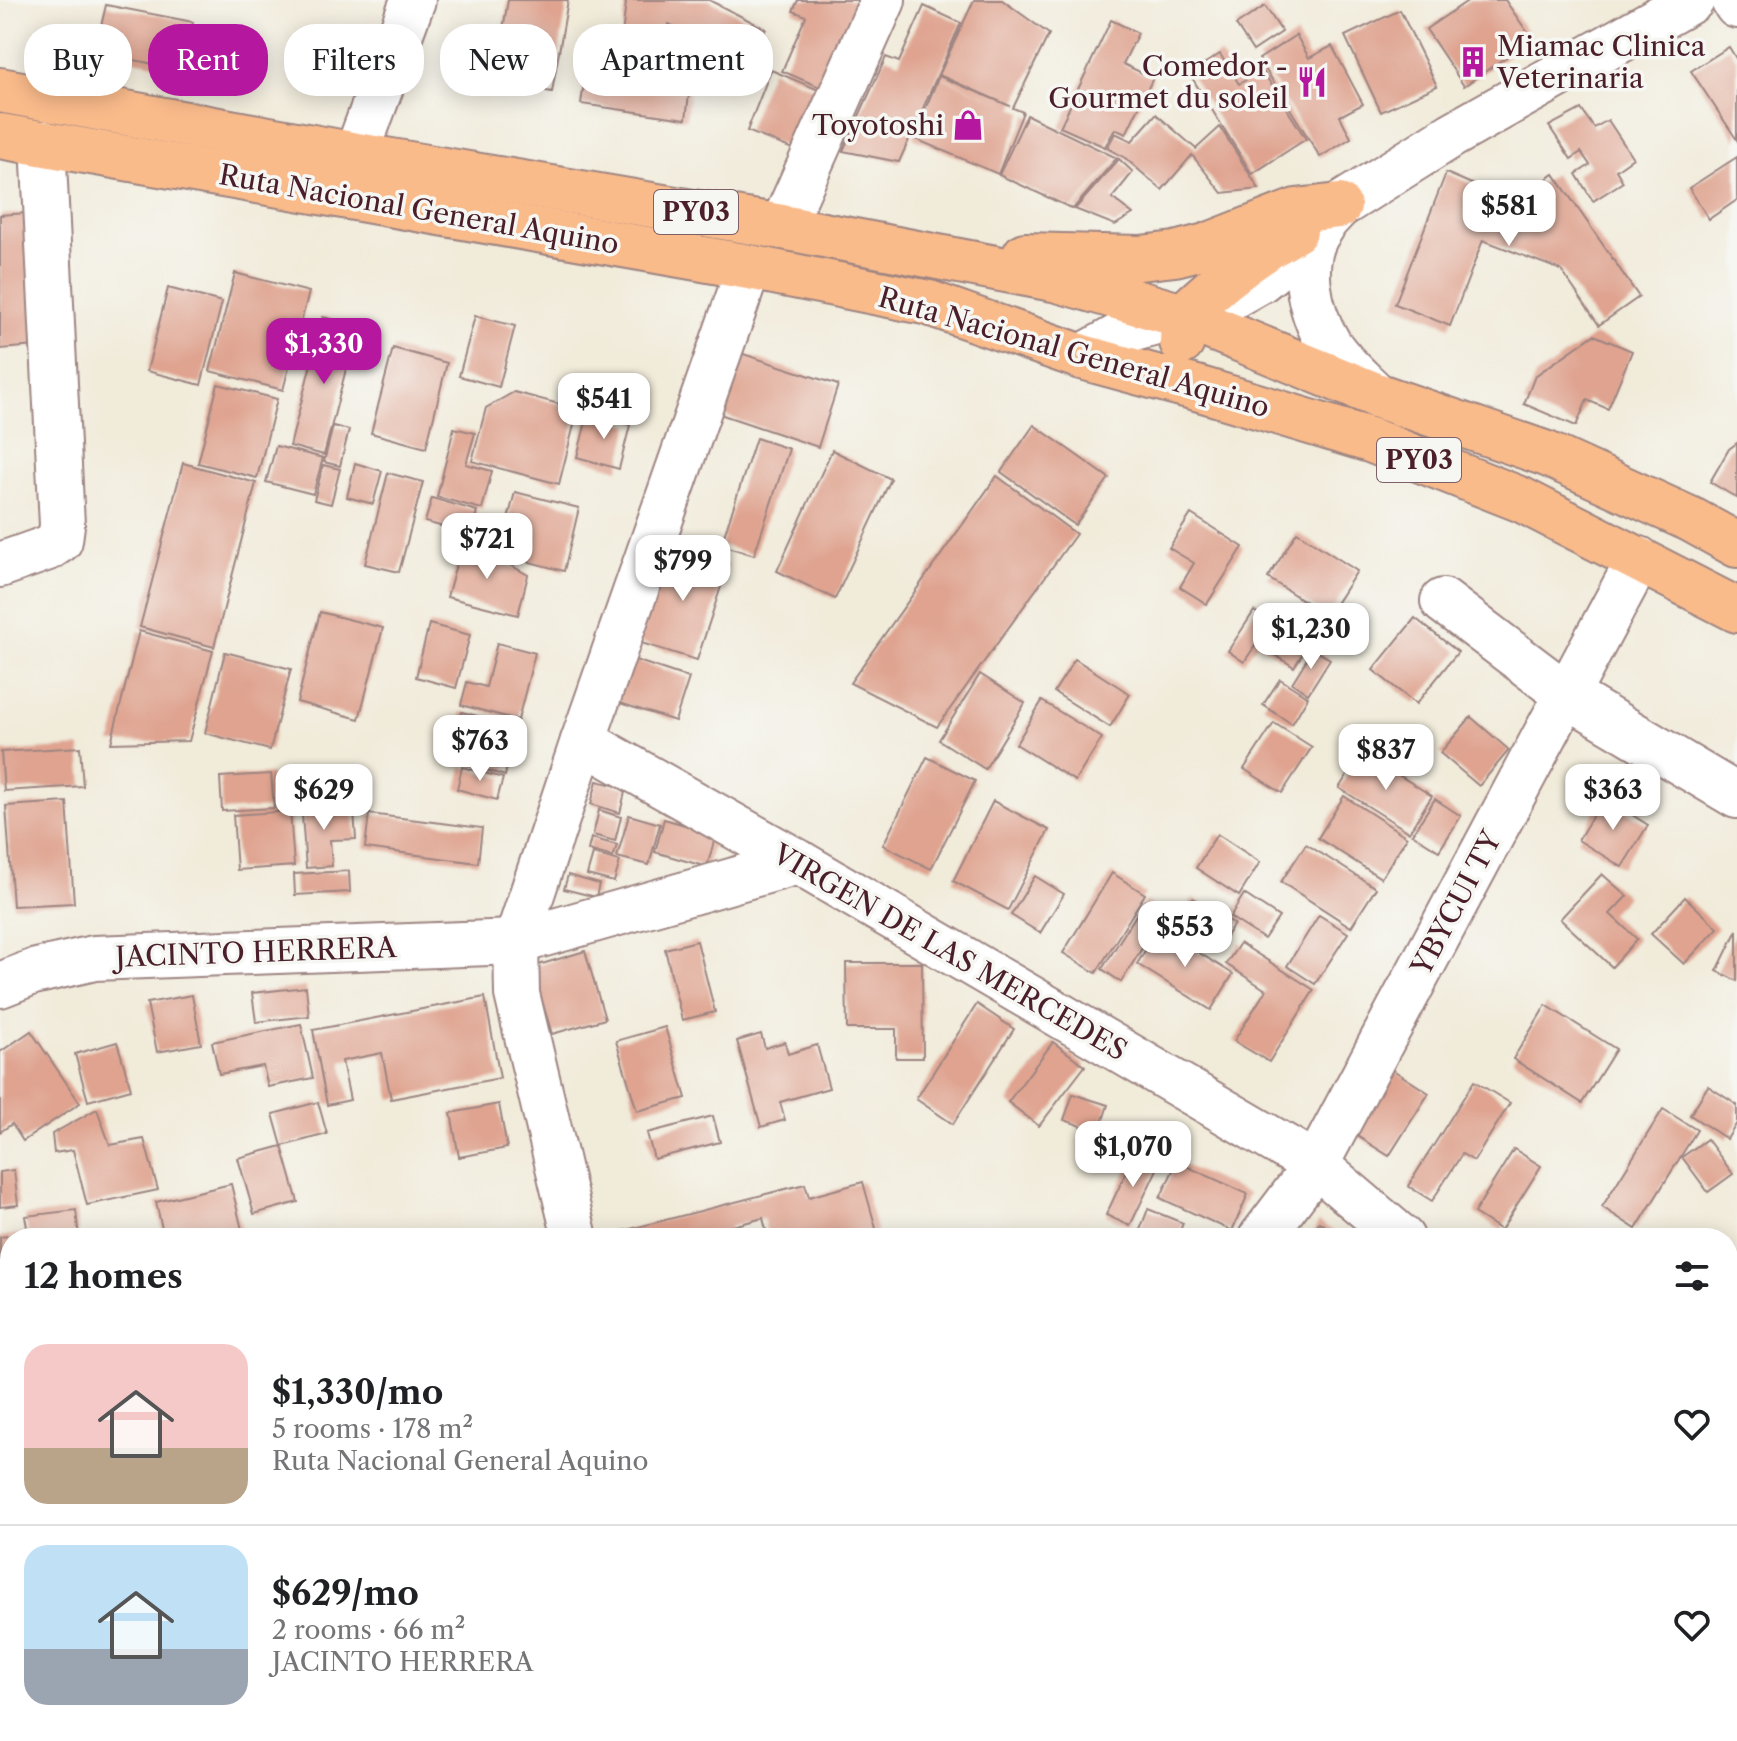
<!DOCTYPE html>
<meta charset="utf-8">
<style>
body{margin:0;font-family:"Libre Caslon Text",serif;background:#f6f6f6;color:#202124;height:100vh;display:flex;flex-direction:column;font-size:30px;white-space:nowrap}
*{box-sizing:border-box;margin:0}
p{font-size:26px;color:#757577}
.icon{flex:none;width:44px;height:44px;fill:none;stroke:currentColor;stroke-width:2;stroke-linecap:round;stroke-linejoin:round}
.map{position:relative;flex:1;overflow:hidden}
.sheet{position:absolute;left:0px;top:1228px;width:1738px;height:514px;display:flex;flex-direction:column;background:#fff;border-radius:32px 32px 0 0;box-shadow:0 4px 20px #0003}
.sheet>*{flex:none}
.guide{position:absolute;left:24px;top:24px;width:800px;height:72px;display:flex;gap:16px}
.price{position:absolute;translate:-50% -68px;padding:0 18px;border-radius:16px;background:#fff;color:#222;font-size:26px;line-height:52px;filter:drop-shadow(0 2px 4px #0008)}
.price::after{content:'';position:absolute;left:50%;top:48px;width:24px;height:18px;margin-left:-12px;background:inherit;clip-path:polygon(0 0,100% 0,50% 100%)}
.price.selected{background:#b5179e;color:#fff}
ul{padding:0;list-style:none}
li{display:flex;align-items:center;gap:24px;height:200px;padding:0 24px}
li+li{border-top:2px solid #e0e0e0}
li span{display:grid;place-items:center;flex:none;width:224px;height:160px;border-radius:24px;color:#555}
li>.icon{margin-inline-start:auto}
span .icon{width:96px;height:96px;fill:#fffc;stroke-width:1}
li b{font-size:34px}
h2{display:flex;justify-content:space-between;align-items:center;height:96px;padding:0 24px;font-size:34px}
.pill{padding:0 28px;border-radius:32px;background:#fff;box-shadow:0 4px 20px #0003;font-size:28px;line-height:72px}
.pill.selected{background:#b5179e;color:#fff}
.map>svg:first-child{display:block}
.building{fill:#dfa38f}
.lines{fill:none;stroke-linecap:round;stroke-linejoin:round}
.minor-casing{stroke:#9e8582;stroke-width:48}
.highway-casing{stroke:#9e8582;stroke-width:48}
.minor{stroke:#fff;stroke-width:44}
.highway{stroke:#fabb8b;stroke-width:44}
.labels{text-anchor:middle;stroke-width:7;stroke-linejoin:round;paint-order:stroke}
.shield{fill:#f6f6f2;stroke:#7e6067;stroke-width:2}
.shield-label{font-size:26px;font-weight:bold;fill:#4a1f2b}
.poi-label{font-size:28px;fill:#4a1f2b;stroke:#f6f6f2;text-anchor:end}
.street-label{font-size:28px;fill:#4a1f2b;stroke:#f6f6f2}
</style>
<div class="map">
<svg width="1737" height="1741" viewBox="0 0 1737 1741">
<rect width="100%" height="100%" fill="#f6f6f2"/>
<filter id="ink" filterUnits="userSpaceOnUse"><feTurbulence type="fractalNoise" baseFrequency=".0125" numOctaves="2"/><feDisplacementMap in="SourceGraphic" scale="16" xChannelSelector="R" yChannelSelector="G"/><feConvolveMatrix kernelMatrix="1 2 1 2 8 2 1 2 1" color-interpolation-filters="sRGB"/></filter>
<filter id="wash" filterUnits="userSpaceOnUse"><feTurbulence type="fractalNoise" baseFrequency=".006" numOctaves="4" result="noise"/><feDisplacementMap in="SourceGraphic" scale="32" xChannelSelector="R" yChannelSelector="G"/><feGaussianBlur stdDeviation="1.8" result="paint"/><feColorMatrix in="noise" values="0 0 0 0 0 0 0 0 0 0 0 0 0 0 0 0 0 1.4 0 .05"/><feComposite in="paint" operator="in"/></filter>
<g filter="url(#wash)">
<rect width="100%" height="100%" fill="#f1ebda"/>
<g id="blocks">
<g class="building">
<polygon points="508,0 568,0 552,92 494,81"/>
<polygon points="621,0 709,0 766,29 748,64 669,24 664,65 692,69 686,119 581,104 588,54 619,58 626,3"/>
<polygon points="798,0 859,0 822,88 782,71 806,16 793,11"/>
<polygon points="974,0 1002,0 1049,34 1013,108 1023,112 998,174 913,138 939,76 1010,106 939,75"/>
<polygon points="1469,0 1505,0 1532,39 1464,86 1426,29"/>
<polygon points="106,5 193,22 183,70 95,52"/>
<polygon points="924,6 961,23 899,162 843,151 886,57 899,62"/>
<polygon points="1265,6 1282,32 1253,51 1236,25"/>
<polygon points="1400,10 1437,86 1381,112 1345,36"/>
<polygon points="1111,20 1138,33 1123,64 1153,78 1126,134 1115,129 1105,147 1060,127"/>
<polygon points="1296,35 1309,58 1332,46 1363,104 1340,116 1351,138 1320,157 1259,59"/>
<polygon points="1729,47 1737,60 1737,140 1691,71"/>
<polygon points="1220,54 1239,84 1262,70 1306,139 1252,174 1189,73"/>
<polygon points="771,70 819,90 795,150 747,131"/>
<polygon points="1581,109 1594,128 1608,120 1633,158 1616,170 1623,182 1593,201 1576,174 1590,165 1581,152 1571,159 1549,126"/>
<polygon points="1156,114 1196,149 1220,127 1259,189 1222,193 1192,155 1162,190 1124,157 1107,148 1115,133 1132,141"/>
<polygon points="1027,115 1117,158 1073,209 999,175"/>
<polygon points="1737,157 1737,200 1709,219 1689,188"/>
<polygon points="1119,159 1133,172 1112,198 1133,214 1115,225 1075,209"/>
<polygon points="1446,173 1514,202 1554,174 1639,297 1599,325 1561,270 1483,240 1450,326 1395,304"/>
<polygon points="27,213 36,346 0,349 0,215"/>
<polygon points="235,273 309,292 283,390 210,371"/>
<polygon points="168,288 222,302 201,385 147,371"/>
<polygon points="475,316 515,326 499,387 459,376"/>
<polygon points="323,317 357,326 324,455 290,446"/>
<polygon points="1594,335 1632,351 1608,409 1587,400 1576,426 1524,404 1535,376"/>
<polygon points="393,348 447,363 426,448 371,433"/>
<polygon points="731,350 838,385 818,447 711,411"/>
<polygon points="218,384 277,399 257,478 198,463"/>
<polygon points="514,392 578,409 559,484 472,461 486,408"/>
<polygon points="588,414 630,425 619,469 577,457"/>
<polygon points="1034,425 1109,478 1075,525 1001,472"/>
<polygon points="333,426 349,430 340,466 324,462"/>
<polygon points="454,428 475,433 466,464 492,471 482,509 437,497"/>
<polygon points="756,438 789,449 754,555 721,545"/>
<polygon points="1737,443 1737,498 1710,482 1729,449"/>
<polygon points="276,446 323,458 313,494 266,482"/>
<polygon points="832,450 891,479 835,599 777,571"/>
<polygon points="183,463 256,483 214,647 140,627"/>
<polygon points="355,463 382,471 373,504 347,497"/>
<polygon points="323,465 340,469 331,504 314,500"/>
<polygon points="388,473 423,482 399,572 365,564"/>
<polygon points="997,476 1076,534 937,727 850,683"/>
<polygon points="515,492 579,508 564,571 499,554"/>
<polygon points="432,498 477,511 471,534 425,522"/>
<polygon points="1191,514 1243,547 1207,604 1180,587 1194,563 1169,548"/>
<polygon points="1297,532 1357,571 1328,616 1268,578"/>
<polygon points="463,539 528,575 518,615 447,597"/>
<polygon points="669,546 728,565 697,660 638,642"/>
<polygon points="1254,611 1308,645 1294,667 1257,643 1244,662 1228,651"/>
<polygon points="320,612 383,628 359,719 297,702"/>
<polygon points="1415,618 1458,652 1416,704 1373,670"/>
<polygon points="429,624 470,635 456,688 416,677"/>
<polygon points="139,631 213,651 189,741 111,743"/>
<polygon points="497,643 535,653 518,720 461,705 467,682 486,687"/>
<polygon points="1313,649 1330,659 1308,694 1292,683"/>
<polygon points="225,652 291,669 270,750 205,733"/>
<polygon points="629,658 689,678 675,721 614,701"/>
<polygon points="1075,659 1130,694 1110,727 1054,692"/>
<polygon points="980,674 1025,703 985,769 939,740"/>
<polygon points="1280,679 1308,697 1292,724 1263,705"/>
<polygon points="1042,701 1102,738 1075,781 1016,744"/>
<polygon points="462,712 520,727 514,752 481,744 475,767 450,760"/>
<polygon points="1471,717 1509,750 1479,786 1440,753"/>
<polygon points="1274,723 1312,747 1282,793 1244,769"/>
<polygon points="80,747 83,786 4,791 1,752"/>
<polygon points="491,749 510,753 505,776 486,770"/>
<polygon points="1362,752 1432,796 1409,832 1339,788"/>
<polygon points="927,757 975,781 931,869 883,845"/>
<polygon points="462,767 503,778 497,800 457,789"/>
<polygon points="271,774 274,808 222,811 220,777"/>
<polygon points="597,781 626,788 620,813 591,804"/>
<polygon points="1344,796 1407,837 1381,878 1318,838"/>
<polygon points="1604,797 1648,825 1622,867 1578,840"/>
<polygon points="1435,799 1461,816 1439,851 1412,834"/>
<polygon points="327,800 328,814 354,812 356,839 330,840 332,866 306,868 301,802"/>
<polygon points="993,801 1049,830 1008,910 953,881"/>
<polygon points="67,802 74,903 13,906 6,806"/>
<polygon points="599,810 621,817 615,841 593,835"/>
<polygon points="290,811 294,866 237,870 233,815"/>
<polygon points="369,814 482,828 478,863 365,848"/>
<polygon points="629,815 660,824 649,865 617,857"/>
<polygon points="664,819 716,834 707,867 655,852"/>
<polygon points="1217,834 1260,862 1239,896 1196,868"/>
<polygon points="591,838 617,845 613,857 588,850"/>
<polygon points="1306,844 1376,888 1351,927 1281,882"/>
<polygon points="593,854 620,861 614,882 587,875"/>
<polygon points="349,871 350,892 295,895 294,874"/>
<polygon points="1112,873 1145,894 1096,973 1063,953"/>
<polygon points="1602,874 1627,896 1610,914 1637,939 1612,967 1560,919"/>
<polygon points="568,875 599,884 596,897 564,889"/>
<polygon points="1035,876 1064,894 1040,933 1011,915"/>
<polygon points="1244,894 1279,917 1264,939 1230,917"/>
<polygon points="1685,897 1718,928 1684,964 1651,934"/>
<polygon points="1193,898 1234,924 1216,951 1176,926"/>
<polygon points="1145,901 1164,913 1121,982 1102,969"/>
<polygon points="1319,915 1348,933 1315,984 1287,966"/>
<polygon points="1159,928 1233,974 1211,1010 1137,964"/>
<polygon points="1737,930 1737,981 1717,971"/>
<polygon points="697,941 715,1012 682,1020 665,949"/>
<polygon points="1240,943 1314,990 1269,1062 1234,1041 1266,990 1226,964"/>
<polygon points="585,951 605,1019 552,1034 532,967"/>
<polygon points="846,963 922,963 923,1058 896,1058 896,1029 847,1029"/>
<polygon points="306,987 309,1016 256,1022 252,993"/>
<polygon points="192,995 201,1044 157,1052 147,1003"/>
<polygon points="485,997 500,1078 391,1099 382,1053 342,1061 350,1100 327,1105 313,1030"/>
<polygon points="977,1004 1014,1029 953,1124 916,1099"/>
<polygon points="1546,1005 1616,1049 1582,1103 1513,1059"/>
<polygon points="301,1024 313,1078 268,1087 263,1066 219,1074 212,1042"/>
<polygon points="665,1027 686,1098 637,1111 616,1041"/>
<polygon points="31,1031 80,1103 23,1141 12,1124 0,1132 0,1052"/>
<polygon points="761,1034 765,1048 785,1042 788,1054 817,1045 829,1088 780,1102 785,1120 761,1127 737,1041"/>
<polygon points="117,1042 131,1089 88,1101 75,1054"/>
<polygon points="1053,1042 1085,1066 1039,1126 1008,1102"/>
<polygon points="1393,1070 1429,1093 1389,1156 1354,1134"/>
<polygon points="1474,1081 1510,1103 1474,1161 1462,1154 1432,1201 1408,1186"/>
<polygon points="1708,1086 1737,1105 1737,1123 1727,1139 1690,1115"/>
<polygon points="1073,1094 1108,1105 1099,1132 1064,1120"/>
<polygon points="318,1102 327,1134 282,1146 298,1202 254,1214 238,1158 282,1146 273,1114"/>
<polygon points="499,1104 507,1148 459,1157 451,1113"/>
<polygon points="97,1109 110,1145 144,1139 158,1190 87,1205 73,1150 54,1153 52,1134"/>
<polygon points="1663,1109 1697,1130 1636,1229 1602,1207"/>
<polygon points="713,1116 720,1142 654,1159 647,1133"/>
<polygon points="1707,1139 1733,1174 1708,1192 1682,1157"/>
<polygon points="1514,1149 1541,1166 1501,1230 1474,1213"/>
<polygon points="1136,1151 1160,1163 1130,1226 1106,1215"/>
<polygon points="1177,1162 1248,1194 1232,1231 1160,1198"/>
<polygon points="14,1170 18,1205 0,1207 0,1172"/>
<polygon points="863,1182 877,1232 854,1238 768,1238 763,1218 729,1227 732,1238 612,1238 611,1234 805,1184 809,1197"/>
<polygon points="231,1184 244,1238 164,1238 156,1202"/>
<polygon points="1148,1209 1183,1223 1177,1238 1137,1238"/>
<polygon points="76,1210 79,1238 10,1238 10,1302 0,1304 0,1237 28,1233 25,1216"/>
<polygon points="1319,1222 1344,1238 1310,1238"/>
<polygon points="10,1340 10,1423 3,1425 9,1448 0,1450 0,1343"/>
<polygon points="10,1470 10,1539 0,1541 0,1473"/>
<polygon points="1737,1651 1737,1725 1731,1733 1728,1730 1728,1662"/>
<polygon points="10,1676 10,1706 6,1707 0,1678"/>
<polygon points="22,1732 83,1732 85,1741 24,1741"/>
<polygon points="93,1732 124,1732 126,1739 156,1733 157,1741 95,1741"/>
<polygon points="372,1732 423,1732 425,1741 375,1741"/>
<polygon points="443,1732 481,1732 481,1733 445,1741"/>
<polygon points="941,1732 1004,1732 1004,1741 942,1741"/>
<polygon points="1378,1732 1424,1732 1421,1741 1376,1741"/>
<polygon points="1474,1732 1500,1732 1495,1741 1469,1741"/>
</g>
</g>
</g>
<g filter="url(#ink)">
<use href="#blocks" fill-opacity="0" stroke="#9e8582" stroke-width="2"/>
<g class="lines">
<defs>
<g id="minor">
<polyline points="1733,0 1737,6"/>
<polyline points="356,155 413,0"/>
<polyline points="782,227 883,0"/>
<path d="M1322 227C1297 259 1309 311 1329 344 1341 363 1360 379 1376 395"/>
<polyline points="1082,357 1130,330 1183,316 1224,301 1261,280 1298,250 1339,206 1452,135 1692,0"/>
<polyline points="0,565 48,548 60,540 62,525 43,143"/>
<polyline points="1443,601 1567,695 1737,796"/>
<polyline points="583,741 798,862 1316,1165 1402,1238"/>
<polyline points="0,985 33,972 94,958 516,942 798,862"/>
<polyline points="575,1238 517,994 516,942 583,741 749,267"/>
<polyline points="1261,1238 1316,1165 1639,559"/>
<polyline points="1728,1292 1737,1292"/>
<polyline points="0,1326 10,1323"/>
<polyline points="233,1732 236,1741"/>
<polyline points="1615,1732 1624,1741"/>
<polyline points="701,1741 728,1732"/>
<polyline points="1028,1741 1030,1732"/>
<polyline points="1286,1741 1289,1732"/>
</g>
<g id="highway">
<polyline points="0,90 356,155 782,227 1058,280 1183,316 1376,395 1547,454 1692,520 1737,545"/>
<polyline points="0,136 749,267 929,303 1082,357 1200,389 1370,440 1522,500 1737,610"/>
<polyline points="1025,255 1140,258 1175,254 1206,246 1296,211 1339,206"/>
<path d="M1182 342 1183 316C1217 283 1253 255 1295 231"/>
</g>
</defs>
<use href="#minor" class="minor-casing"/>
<use href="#highway" class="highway-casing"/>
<use href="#minor" class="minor"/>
<use href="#highway" class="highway"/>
</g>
</g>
<defs>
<symbol id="building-bare" viewBox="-9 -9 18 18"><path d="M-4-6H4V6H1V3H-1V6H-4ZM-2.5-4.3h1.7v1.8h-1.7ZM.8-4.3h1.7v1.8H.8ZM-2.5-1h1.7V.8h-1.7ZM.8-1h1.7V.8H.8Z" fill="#b5179e" stroke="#f6f6f2" stroke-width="2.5" paint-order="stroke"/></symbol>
<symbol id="restaurant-bare" viewBox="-9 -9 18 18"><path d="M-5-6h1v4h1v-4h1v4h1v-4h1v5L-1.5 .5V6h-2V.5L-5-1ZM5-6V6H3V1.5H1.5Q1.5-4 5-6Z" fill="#b5179e" stroke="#f6f6f2" stroke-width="2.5" paint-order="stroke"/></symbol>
<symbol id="shop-bare" viewBox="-9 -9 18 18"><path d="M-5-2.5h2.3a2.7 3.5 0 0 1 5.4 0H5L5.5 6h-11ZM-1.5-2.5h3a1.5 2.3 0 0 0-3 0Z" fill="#b5179e" stroke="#f6f6f2" stroke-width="2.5" paint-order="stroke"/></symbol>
</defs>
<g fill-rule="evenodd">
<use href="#building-bare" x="1451" y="40" width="44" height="44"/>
<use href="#restaurant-bare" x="1290" y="60" width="44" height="44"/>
<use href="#shop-bare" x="946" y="103" width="44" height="44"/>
</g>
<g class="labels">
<g class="shield">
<rect x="654" y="190" width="84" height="44" rx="6"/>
<rect x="1377" y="438" width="84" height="44" rx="6"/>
</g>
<g class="shield-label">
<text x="696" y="221">PY03</text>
<text x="1419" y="469">PY03</text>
</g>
<g class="poi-label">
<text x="1497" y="56" text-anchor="start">Miamac Clinica<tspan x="1497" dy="32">Veterinaria</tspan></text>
<text x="1288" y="76">Comedor -<tspan x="1288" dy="32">Gourmet du soleil</tspan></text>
<text x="944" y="135">Toyotoshi</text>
</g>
<g class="street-label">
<text transform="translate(419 209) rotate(10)" y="10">Ruta Nacional General Aquino</text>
<text transform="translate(1074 352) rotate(16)" y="10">Ruta Nacional General Aquino</text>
<text transform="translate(1456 903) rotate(-62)" y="10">YBYCUI TY</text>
<text transform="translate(256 952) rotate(-2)" y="10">JACINTO HERRERA</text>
<text transform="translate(950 952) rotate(30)" y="10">VIRGEN DE LAS MERCEDES</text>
</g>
</g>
</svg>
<b class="price" style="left:1509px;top:248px">$581</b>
<b class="price selected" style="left:324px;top:386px">$1,330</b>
<b class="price" style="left:604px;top:441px">$541</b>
<b class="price" style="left:487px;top:581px">$721</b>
<b class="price" style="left:683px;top:603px">$799</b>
<b class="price" style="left:1311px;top:671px">$1,230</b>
<b class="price" style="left:480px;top:783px">$763</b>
<b class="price" style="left:1386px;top:792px">$837</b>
<b class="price" style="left:324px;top:832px">$629</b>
<b class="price" style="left:1613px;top:832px">$363</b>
<b class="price" style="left:1185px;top:969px">$553</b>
<b class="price" style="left:1133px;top:1189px">$1,070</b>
<div class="guide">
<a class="pill">Buy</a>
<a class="pill selected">Rent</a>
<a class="pill">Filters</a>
<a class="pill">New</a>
<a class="pill">Apartment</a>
</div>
<section class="sheet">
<h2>12 homes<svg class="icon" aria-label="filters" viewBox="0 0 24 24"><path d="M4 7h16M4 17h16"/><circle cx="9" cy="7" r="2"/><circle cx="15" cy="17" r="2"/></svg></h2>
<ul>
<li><span style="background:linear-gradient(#f6c9c9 65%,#b9a48a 0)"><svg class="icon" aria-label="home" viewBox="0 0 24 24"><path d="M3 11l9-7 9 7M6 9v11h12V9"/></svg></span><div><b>$1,330/mo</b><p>5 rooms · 178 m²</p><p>Ruta Nacional General Aquino</p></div><svg class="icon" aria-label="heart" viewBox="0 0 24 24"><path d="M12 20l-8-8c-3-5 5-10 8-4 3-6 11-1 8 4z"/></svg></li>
<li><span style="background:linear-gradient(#bfe0f5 65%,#9aa5b1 0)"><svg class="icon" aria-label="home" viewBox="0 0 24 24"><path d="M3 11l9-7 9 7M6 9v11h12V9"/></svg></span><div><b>$629/mo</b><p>2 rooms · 66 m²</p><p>JACINTO HERRERA</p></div><svg class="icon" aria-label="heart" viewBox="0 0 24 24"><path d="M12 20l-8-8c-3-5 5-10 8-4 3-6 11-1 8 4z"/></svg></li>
</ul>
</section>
</div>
